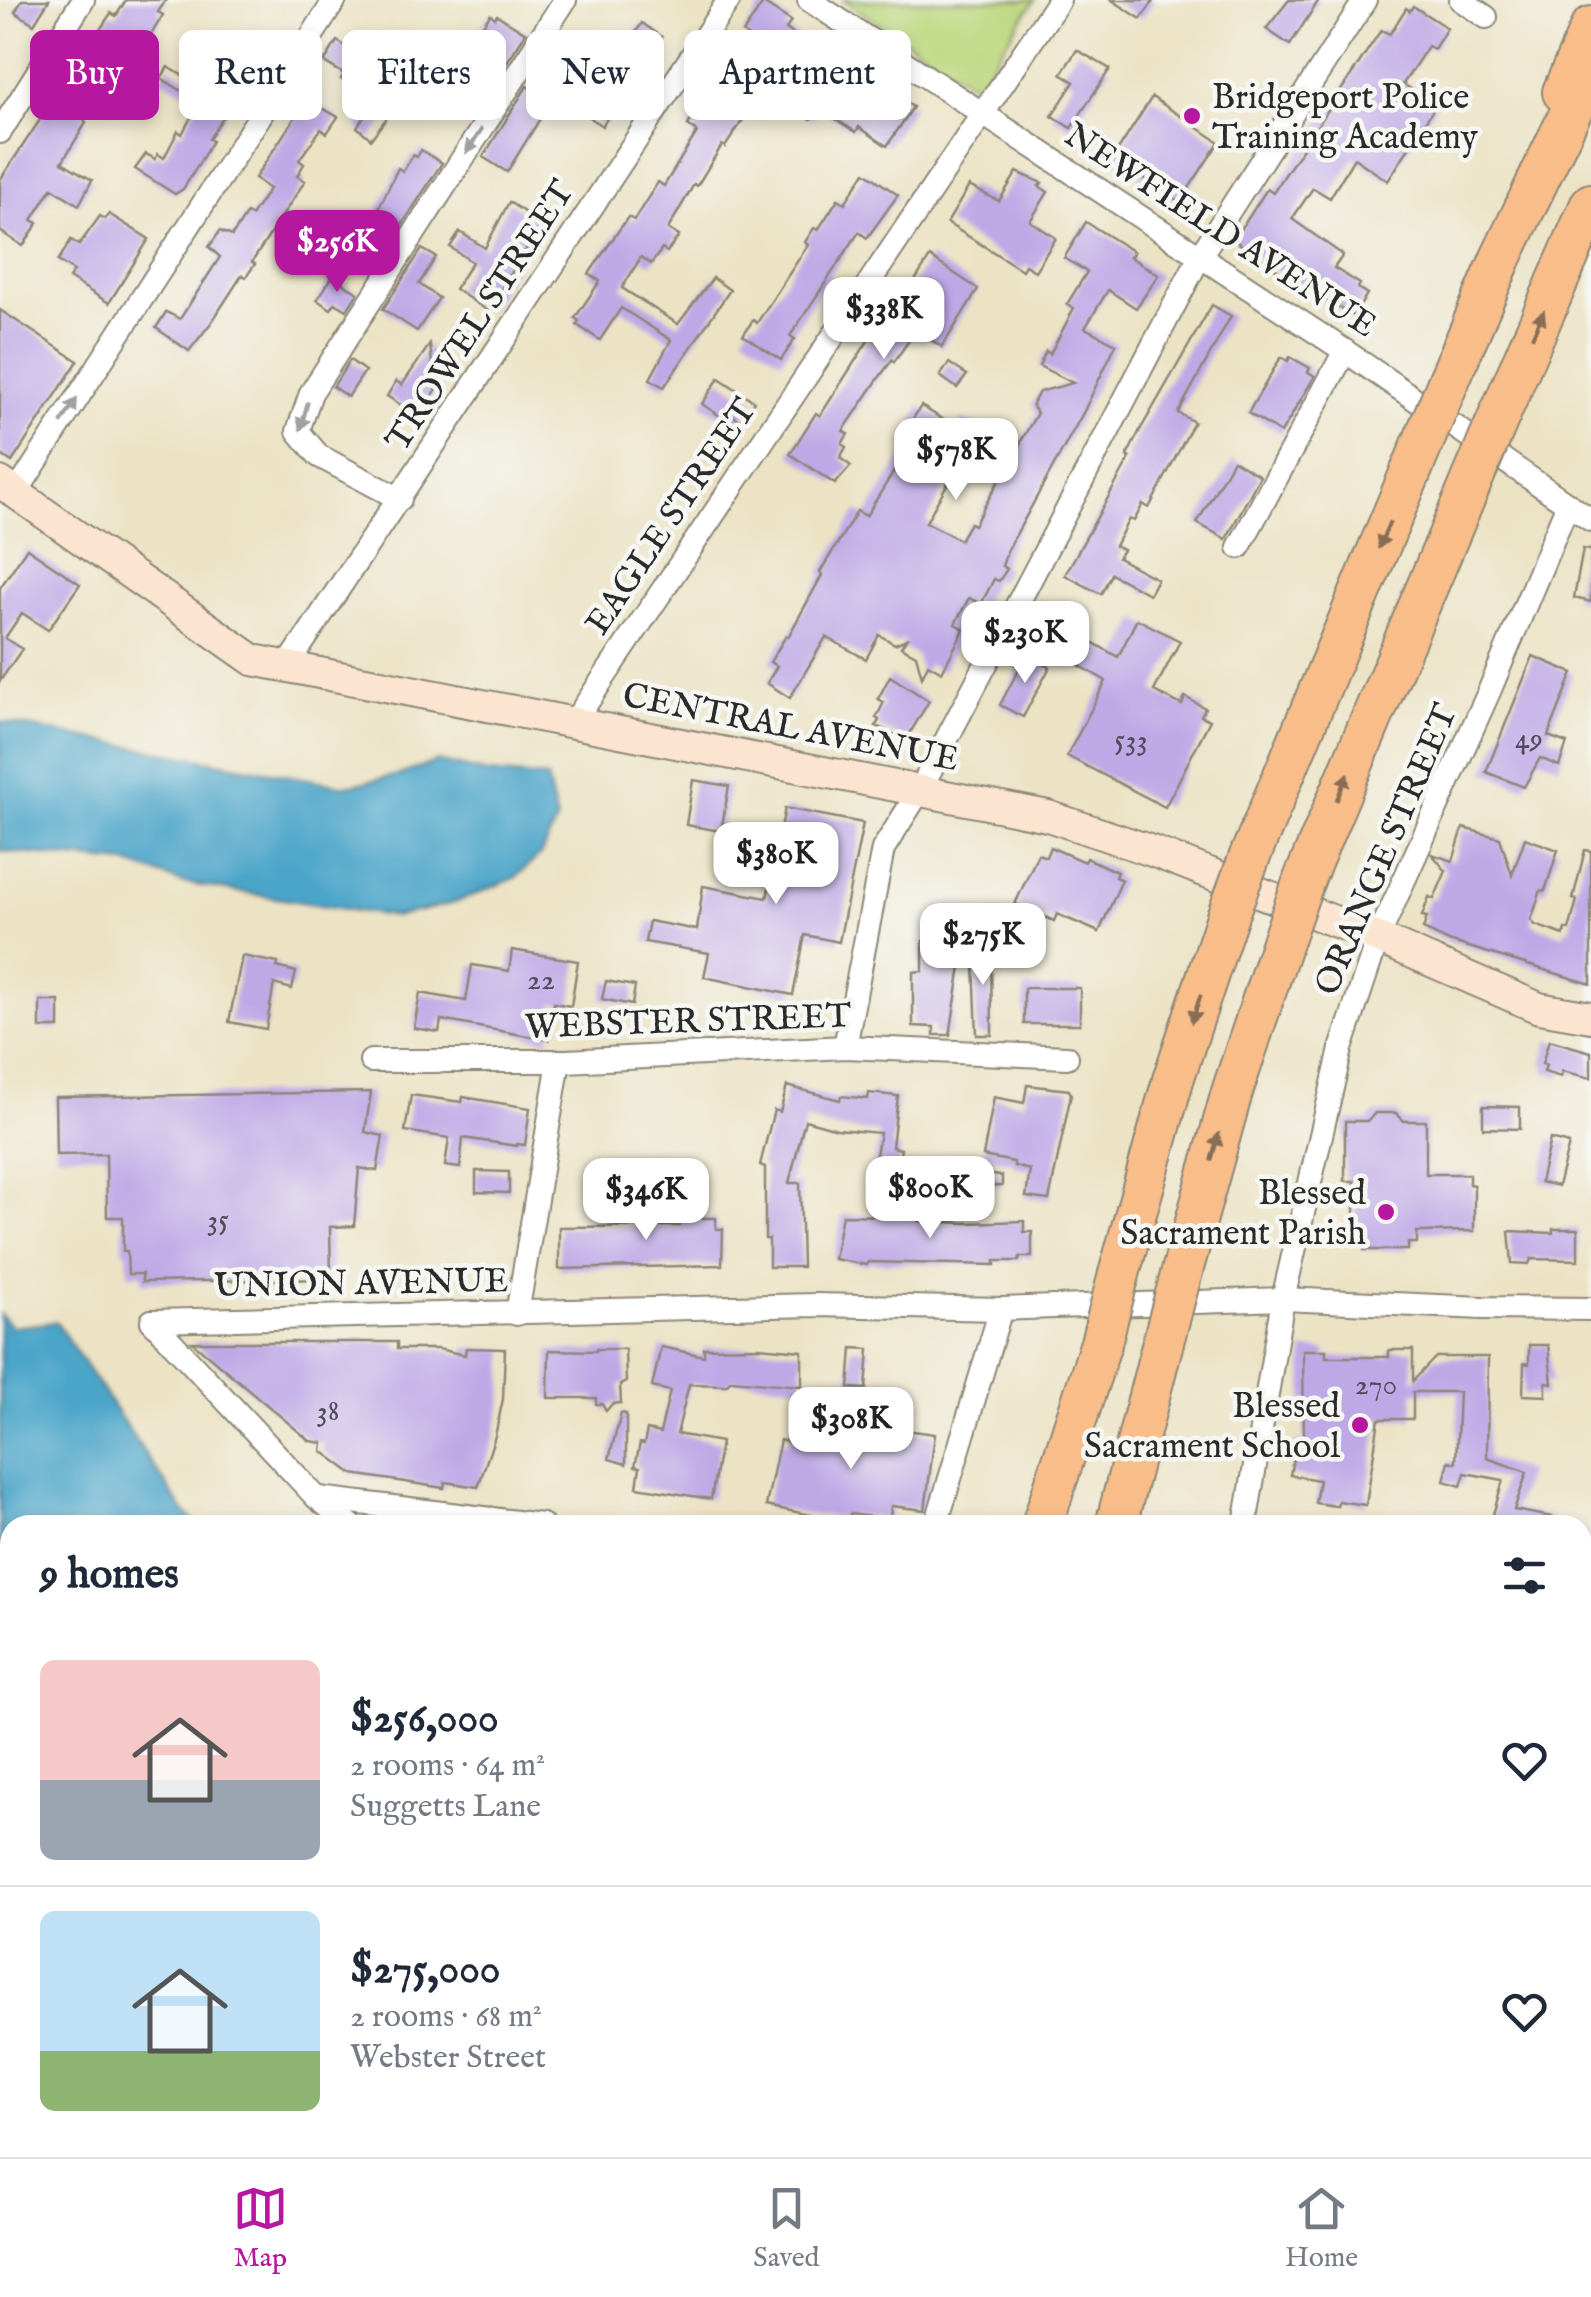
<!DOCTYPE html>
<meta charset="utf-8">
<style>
body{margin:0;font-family:"IM FELL English",serif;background:#f2f2f3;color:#1f2937;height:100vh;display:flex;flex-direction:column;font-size:38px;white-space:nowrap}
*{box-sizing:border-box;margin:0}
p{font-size:32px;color:#747a83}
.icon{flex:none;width:55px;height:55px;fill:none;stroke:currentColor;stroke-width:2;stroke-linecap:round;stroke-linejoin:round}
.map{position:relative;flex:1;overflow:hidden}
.drawer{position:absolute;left:0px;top:1515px;width:1592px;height:642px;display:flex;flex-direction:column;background:#fff;border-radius:30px 30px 0 0;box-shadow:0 5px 15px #0003}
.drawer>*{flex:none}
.top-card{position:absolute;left:30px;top:30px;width:1000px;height:90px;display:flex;gap:20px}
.price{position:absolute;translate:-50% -85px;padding:0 22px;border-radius:20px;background:#fff;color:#222;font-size:32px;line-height:65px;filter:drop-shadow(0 2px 5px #0008)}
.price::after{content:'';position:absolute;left:50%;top:60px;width:30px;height:22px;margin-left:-15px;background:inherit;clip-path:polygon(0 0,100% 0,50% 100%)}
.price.selected{background:#b5179e;color:#fff}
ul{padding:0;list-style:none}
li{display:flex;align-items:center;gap:30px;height:250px;padding:0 40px}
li+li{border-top:2px solid #e0e1e3}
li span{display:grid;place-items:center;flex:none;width:280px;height:200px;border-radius:15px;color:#555}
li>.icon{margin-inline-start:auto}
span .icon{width:120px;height:120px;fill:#fffc;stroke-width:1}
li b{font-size:42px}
h2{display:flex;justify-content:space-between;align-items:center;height:120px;padding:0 40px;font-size:42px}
.chip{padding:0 35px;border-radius:15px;background:#fff;box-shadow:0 5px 15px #0003;font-size:35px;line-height:90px}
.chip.selected{background:#b5179e;color:#fff}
.menu{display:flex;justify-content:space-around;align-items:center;height:140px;border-top:2px solid #e0e1e3;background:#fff;font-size:28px;color:#747a83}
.menu a{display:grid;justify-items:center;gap:5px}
.menu .selected{color:#b5179e}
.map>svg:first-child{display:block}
.green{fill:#bbd77c;stroke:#738154;stroke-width:2.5}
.water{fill:#4ca5c9;stroke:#3c687a;stroke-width:2.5}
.building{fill:#bea9e6}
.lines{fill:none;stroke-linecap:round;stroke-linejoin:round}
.street-casing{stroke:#8c8778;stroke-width:26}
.secondary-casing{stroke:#8c8778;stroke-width:34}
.highway-casing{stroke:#8c8778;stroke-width:44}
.street{stroke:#fff;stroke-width:22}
.secondary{stroke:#fce5d0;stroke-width:30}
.highway{stroke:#f8bd89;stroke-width:40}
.highway-bridge-casing{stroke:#8c8778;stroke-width:44;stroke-linecap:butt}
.highway-bridge{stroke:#f8bd89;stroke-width:40}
.oneway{fill:#a0a0a0}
.oneway2{fill:#876d55}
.poi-dot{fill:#b5179e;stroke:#f6f6f2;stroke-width:4}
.labels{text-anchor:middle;stroke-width:9;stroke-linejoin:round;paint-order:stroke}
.number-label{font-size:30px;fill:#504a5a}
.poi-label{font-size:35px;fill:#2b2b2b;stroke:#f6f6f2;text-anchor:end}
.street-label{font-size:35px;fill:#2b2b2b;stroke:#f6f6f2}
</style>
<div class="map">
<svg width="1591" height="2157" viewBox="0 0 1591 2157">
<rect width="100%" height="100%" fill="#f6f6f2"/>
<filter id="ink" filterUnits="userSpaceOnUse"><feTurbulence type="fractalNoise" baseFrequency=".01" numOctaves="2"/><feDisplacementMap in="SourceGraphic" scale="20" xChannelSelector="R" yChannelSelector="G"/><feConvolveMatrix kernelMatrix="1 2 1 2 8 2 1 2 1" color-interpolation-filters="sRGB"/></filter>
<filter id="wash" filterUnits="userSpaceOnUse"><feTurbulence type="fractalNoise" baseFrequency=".0048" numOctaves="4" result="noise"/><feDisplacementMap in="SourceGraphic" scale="40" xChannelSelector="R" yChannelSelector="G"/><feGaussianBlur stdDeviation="2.25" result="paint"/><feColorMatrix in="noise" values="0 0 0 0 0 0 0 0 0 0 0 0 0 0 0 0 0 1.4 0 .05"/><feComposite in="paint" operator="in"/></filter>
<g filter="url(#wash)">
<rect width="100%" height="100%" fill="#ece3c5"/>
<polygon class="green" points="843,0 1035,0 976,86"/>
<g class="water">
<polygon points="0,722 346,786 399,775 438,761 488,773 547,778 557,820 541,854 515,878 454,903 395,917 184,883 126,863 0,851"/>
<polygon points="0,1314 12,1327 56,1322 183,1510 198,1525 10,1525 10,1868 0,1861"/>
<polygon points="386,2148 617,2148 626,2157 399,2157"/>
</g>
<g id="blocks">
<g class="building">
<polygon points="22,0 49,0 34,24 15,12"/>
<polygon points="126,0 166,0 158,12 163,15 138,56 129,51 107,85 104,83 83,117 86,123 62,162 92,180 79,205 52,188 32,220 38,223 23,246 0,231 0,180 61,88 66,83 73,87 91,59 84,54 111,13 116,16"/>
<polygon points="1112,0 1154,0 1141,19"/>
<polygon points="1289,0 1319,0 1290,45 1266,29"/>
<polygon points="763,3 791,21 786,29 823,54 806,81 792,72 794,67 743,33"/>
<polygon points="1413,6 1447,28 1434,49 1428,46 1403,84 1436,105 1388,181 1354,158 1330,198 1313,188 1292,219 1343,255 1334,268 1360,284 1358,288 1367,294 1354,316 1296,283 1234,240 1267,189 1273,193 1381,30 1390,34 1406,8 1410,11"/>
<polygon points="490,14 495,18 497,15 526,33 507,62 489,51 473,55 482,40 476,36"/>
<polygon points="642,23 662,37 602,126 582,112"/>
<polygon points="337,41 383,69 353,86 341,79 344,74 324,62"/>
<polygon points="1077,50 1110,69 1071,128 1052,116 1074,82 1061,74"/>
<polygon points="168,67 201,86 206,78 236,97 209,139 212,141 197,167 183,189 175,194 135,169 146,154 155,159 158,154 164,158 178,131 182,134 199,102 161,78"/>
<polygon points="818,74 845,91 849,85 858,91 860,88 886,105 894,94 913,107 887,146 859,127 856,132 818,108 811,119 795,109"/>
<polygon points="714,76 729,86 732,83 756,100 725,147 722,145 697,186 694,184 668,229 679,236 667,252 662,249 651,264 641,257 622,288 678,324 713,278 730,290 664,387 650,379 671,340 621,308 600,340 577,325 579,321 575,318 600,281 589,274 599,259 628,217 634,220 658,182 664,186 697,132 688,125 709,93 705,90"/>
<polygon points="527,86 551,101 507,172 483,157"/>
<polygon points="763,90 779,100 769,116 753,106"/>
<polygon points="379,93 397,104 371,139 357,127"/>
<polygon points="1152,97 1219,142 1180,202 1113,158"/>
<polygon points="304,98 338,117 327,133 321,129 299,160 304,164 297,176 305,181 252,262 255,264 246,277 242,275 211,323 189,351 156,328 166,312 180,319 220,257 209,247 220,231 232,236 247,213 251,216 269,189 255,178 298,113 296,110"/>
<polygon points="421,150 442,163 389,245 373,233 381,217 378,210 398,168 403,171 413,155 417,157"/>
<polygon points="865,172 898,195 867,238 859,232 790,336 795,339 781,360 743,335 753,320 757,323 808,245 805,242 814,228 818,230 838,199 845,203"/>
<polygon points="1017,172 1042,183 1039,186 1048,192 1030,221 1056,238 1035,271 1025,265 1022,270 947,223 969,186 999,201"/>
<polygon points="509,202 545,226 533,245 530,243 488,311 455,289 472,262 450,247 460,232 485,248"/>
<polygon points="109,214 149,239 109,303 69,278 74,271 58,261 71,240 79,245 100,216 105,219"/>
<polygon points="1086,222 1134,252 1130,257 1159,275 1136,308 1108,290 1085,328 1116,344 1084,411 1007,551 1002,566 1007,569 999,581 994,579 981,604 969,598 955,624 964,629 942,672 928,664 922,677 916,655 901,647 906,639 895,644 879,635 866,659 826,637 790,698 767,683 777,666 770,662 786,636 788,637 822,575 820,572 857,511 866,516 922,426 912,420 921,406 957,428 962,419 979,427 926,522 960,540 970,523 974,525 1037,413 1032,405 1039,392 1073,383 1039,366 1046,351 1050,354 1074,308 1067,304 1087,272 1064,258"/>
<polygon points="422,249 436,257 419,284 439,298 417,331 383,309"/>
<polygon points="930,257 978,289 942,347 916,330 894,362 892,360 876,382 843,431 848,434 842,444 846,447 840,458 851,466 835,484 790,454 816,413 820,416 871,336 874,338 878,332 881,334"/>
<polygon points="332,277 358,293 347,310 335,303 331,309 317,300"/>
<polygon points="1212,305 1231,316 1178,413 1194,422 1149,508 1143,504 1134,521 1129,519 1115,546 1123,550 1118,558 1157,579 1149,594 1111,574 1101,594 1065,575 1130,458 1127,456 1139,432"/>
<polygon points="0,310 78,361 12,462 0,454"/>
<polygon points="430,344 432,364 438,367 434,373 443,379 419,417 387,396 396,381 402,385"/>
<polygon points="1281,357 1288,361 1290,357 1310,368 1308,372 1315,376 1281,433 1248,413"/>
<polygon points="350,360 365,371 348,397 333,387"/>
<polygon points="949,363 967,375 957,388 940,376"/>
<polygon points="719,378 754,401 741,421 727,412 723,418 702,404"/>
<polygon points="1233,460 1260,476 1226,539 1197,523"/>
<polygon points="27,548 80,584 48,630 22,613 5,638 22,649 0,681 0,588"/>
<polygon points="1583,549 1591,550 1591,602 1574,598"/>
<polygon points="1137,619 1180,641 1154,691 1182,705 1185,697 1205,708 1201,716 1210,720 1165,807 1067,756 1106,681 1065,657 1078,634 1118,657"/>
<polygon points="1533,656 1573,673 1548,736 1567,743 1559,766 1540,758 1524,787 1486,772"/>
<polygon points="1025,657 1050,667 1023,717 1000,705"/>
<polygon points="890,676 929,701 906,740 876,726 879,720 876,718 884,702 878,699"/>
<polygon points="693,780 729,786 721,831 686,825"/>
<polygon points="785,808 863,823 839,942 805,935 793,995 704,977 709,953 645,942 649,921 697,930 703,886 767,898"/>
<polygon points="1463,828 1500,838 1512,875 1525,838 1558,850 1545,891 1541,890 1531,920 1535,925 1564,935 1565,929 1569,930 1577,900 1573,899 1585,850 1591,851 1591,984 1449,941 1423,929 1427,917 1422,916 1429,897 1434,899 1446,871 1432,854 1453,861"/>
<polygon points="1050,847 1084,862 1086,858 1117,872 1115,877 1122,880 1099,932 1057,914 1054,921 1015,904 1038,854 1046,857"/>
<polygon points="973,939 991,947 992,1035 977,1035"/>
<polygon points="923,941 965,941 950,1035 934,1035 934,1027 913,1026 913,972 923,971"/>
<polygon points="512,950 578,961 571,1006 554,1003 549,1040 441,1020 439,1032 414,1028 420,993 466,1001 472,965 509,971"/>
<polygon points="242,956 278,963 277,967 296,972 292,989 274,984 266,1029 229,1022"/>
<polygon points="606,981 635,986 632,1005 602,999"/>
<rect x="1024" y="988" width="56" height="36"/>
<rect x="40" y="1001" width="19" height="27"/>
<polygon points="1549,1040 1591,1052 1591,1078 1562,1071 1561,1077 1544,1072 1546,1065 1542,1064"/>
<polygon points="1027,1085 1069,1090 1071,1094 1049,1200 1026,1197 1030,1170 1014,1166 1014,1162 983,1156 994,1097 1024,1103"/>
<polygon points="787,1086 840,1100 841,1096 868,1099 869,1093 898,1096 892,1147 901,1149 897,1176 873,1171 880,1133 837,1129 805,1120 789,1183 800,1183 802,1267 769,1267 769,1239 765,1239 765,1167 760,1165 774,1110 780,1112"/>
<polygon points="371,1092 365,1132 383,1136 377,1171 359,1168 354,1226 330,1227 331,1279 142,1282 142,1274 128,1274 127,1251 123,1251 123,1217 107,1217 106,1154 56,1155 55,1097"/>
<polygon points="411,1095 462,1102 463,1097 530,1108 525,1145 517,1144 517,1146 463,1138 460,1168 445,1166 449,1138 405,1131"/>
<polygon points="1483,1106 1520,1107 1520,1129 1483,1128"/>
<polygon points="1375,1113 1396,1113 1404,1121 1426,1121 1426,1174 1469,1174 1469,1184 1474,1185 1474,1231 1417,1232 1417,1243 1408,1243 1408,1250 1364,1250 1364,1243 1355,1243 1355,1181 1345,1181 1345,1121 1368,1121"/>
<polygon points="1550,1139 1569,1144 1558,1186 1540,1182"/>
<polygon points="942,1169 1002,1176 1002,1186 916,1188 915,1170"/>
<polygon points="476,1171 509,1172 509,1193 476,1192"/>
<polygon points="685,1185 702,1187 698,1218 716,1218 716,1229 723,1229 722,1265 559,1269 559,1227 680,1226"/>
<polygon points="842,1215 919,1217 919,1221 967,1223 1024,1221 1024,1232 1032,1232 1032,1257 1020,1257 1019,1261 995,1261 995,1265 868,1262 867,1265 834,1259"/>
<polygon points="1553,1229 1578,1229 1578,1260 1531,1259 1529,1264 1512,1263 1509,1231 1553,1233"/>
<polygon points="192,1342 397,1342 397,1349 438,1349 465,1355 466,1348 505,1349 503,1399 495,1436 478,1487 445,1482 444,1488 353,1474 322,1451 323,1443 310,1441"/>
<polygon points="1529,1345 1548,1345 1552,1383 1546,1382 1546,1396 1523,1395 1524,1363 1529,1364"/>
<polygon points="661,1347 704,1356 704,1348 758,1347 802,1351 802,1386 731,1380 726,1385 689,1384 677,1434 721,1442 711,1499 637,1487 640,1467 635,1466 640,1443 644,1444 647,1430 660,1433 670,1391 652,1387"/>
<polygon points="852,1348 869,1349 866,1389 849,1388"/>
<polygon points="596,1349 625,1349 626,1382 620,1385 621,1403 612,1404 606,1411 602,1404 596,1404 596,1398 548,1398 549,1350 596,1351"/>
<polygon points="1303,1350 1326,1350 1326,1357 1389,1357 1389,1350 1413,1350 1413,1381 1436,1357 1488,1357 1487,1458 1527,1472 1514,1510 1552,1517 1551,1525 1490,1525 1503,1480 1465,1473 1461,1486 1444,1481 1449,1461 1456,1463 1459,1392 1413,1392 1413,1419 1379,1419 1366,1505 1338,1501 1337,1506 1315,1503 1319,1480 1290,1475 1296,1442 1304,1443"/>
<polygon points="797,1408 822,1415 814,1446 858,1452 860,1441 868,1442 870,1425 935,1434 925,1510 891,1506 890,1519 850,1514 849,1517 811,1515 766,1506 780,1440 788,1442"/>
<polygon points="621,1413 626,1414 626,1464 609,1459"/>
</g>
</g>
</g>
<g filter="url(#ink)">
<use href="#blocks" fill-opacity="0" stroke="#8c8778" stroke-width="2.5"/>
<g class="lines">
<defs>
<g id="street">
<polyline points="809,0 1345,351 1591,520"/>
<polyline points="1461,0 1486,17"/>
<polyline points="0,132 83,0"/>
<polyline points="16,493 335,0"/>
<polyline points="400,499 319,456 298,431 311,393 565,0"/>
<polyline points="1239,547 1345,351"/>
<polyline points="286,668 729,0"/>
<polyline points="574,722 1059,0"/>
<polyline points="845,1047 883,849 920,790 1200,256 1365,0"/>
<polyline points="371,1061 566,1061 845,1047 1067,1057"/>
<polyline points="517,1314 559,1061"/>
<polyline points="152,1321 816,1305 1001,1309 1283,1299 1483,1308 1591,1309"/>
<polyline points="152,1321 316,1497 351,1525"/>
<polyline points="319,1498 542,1525"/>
<polyline points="936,1525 1001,1309"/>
<polyline points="1245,1525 1283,1299 1341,1049 1378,938 1488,694 1567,506"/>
<polyline points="1582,1590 1591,1590"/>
<polyline points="1582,1952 1591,1950"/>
<polyline points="1141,2157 1142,2148"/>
</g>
<polyline id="secondary" points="0,482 253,660 1048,816 1152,851 1378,938 1539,1008 1591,1017"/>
<g id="highway">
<polyline points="1563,92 1591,27"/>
<polyline points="1449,380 1501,258 1591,70"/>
<polyline points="1500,414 1591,204"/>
<polyline points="1250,856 1422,445"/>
<polyline points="1305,877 1473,478"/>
<polyline points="1119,1274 1173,1080 1227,917"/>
<polyline points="1181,1275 1232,1092 1283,939"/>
<polyline points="1042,1525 1101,1343"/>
<polyline points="1116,1525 1163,1342"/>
<polyline points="734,2157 739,2148"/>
<polyline points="890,2157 892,2148"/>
<polyline points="952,2157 954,2148"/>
<polyline points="1064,2157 1064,2148"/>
</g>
</defs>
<use href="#street" class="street-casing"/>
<use href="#secondary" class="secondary-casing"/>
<use href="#highway" class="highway-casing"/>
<use href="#street" class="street"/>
<use href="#secondary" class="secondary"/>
<use href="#highway" class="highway"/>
<defs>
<g id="highway-bridge">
<polyline points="1422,445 1449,380"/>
<polyline points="1473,478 1500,414"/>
<polyline points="1227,917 1250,856"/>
<polyline points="1283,939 1305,877"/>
<polyline points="1163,1342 1181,1275"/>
<polyline points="1101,1343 1119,1274"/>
</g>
</defs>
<use href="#highway-bridge" class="highway-bridge-casing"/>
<use href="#highway-bridge" class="highway-bridge"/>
</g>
<defs><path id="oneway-solid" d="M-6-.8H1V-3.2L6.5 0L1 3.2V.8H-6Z" transform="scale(2.5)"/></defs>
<g class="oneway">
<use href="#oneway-solid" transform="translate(474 141) rotate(123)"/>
<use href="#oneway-solid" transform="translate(69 411) rotate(-57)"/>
<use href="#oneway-solid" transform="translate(304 416) rotate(105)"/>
</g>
<g class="oneway2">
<use href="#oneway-solid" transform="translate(1538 324) rotate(-66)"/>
<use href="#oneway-solid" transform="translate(1384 535) rotate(113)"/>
<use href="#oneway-solid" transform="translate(1342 787) rotate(-68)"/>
<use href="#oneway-solid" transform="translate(1196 1009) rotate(108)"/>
<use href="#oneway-solid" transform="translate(1215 1147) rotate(-74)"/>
</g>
</g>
<g class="poi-dot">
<circle cx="1192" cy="116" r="10"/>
<circle cx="1386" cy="1212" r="10"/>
<circle cx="1360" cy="1425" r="10"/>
</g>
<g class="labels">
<g class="number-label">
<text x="1529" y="748">49</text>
<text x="1131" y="749">533</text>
<text x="541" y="989">22</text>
<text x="218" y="1229">35</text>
<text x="1376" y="1394">270</text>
<text x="328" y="1420">38</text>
</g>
<g class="poi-label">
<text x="1212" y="108" text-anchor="start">Bridgeport Police<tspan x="1212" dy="40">Training Academy</tspan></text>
<text x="1366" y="1204">Blessed<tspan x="1366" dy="40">Sacrament Parish</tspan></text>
<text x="1340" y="1417">Blessed<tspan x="1340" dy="40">Sacrament School</tspan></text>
</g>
<g class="street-label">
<text transform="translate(1221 229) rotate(33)" y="12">NEWFIELD AVENUE</text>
<text transform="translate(479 315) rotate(-57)" y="12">TROWEL STREET</text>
<text transform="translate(670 516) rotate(-56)" y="12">EAGLE STREET</text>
<text transform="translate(791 726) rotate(11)" y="12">CENTRAL AVENUE</text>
<text transform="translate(1385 849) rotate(-67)" y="12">ORANGE STREET</text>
<text transform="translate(688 1020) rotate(-2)" y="12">WEBSTER STREET</text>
<text transform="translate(361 1282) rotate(-1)" y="12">UNION AVENUE</text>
</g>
</g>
</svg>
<b class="price selected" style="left:337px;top:295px">$256K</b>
<b class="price" style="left:884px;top:362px">$338K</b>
<b class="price" style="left:956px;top:503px">$578K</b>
<b class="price" style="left:1025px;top:686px">$230K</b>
<b class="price" style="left:776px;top:907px">$380K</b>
<b class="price" style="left:983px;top:988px">$275K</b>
<b class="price" style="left:930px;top:1241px">$800K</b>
<b class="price" style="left:646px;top:1243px">$346K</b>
<b class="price" style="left:851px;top:1472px">$308K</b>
<div class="top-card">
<a class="chip selected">Buy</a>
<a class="chip">Rent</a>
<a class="chip">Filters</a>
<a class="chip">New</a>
<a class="chip">Apartment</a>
</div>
<section class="drawer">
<h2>9 homes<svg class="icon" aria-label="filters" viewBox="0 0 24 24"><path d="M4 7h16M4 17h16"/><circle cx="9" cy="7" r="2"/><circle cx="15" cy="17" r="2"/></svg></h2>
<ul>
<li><span style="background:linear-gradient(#f6c9c9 60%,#9aa5b1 0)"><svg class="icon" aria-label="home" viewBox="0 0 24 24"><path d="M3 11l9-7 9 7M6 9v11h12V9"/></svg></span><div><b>$256,000</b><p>2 rooms · 64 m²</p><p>Suggetts Lane</p></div><svg class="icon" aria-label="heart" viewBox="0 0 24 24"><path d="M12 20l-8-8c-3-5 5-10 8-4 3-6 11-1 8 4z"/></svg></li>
<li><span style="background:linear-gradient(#bfe0f5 70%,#8fb573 0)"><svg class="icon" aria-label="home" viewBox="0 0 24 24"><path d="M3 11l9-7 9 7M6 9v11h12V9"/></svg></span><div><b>$275,000</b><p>2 rooms · 68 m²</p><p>Webster Street</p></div><svg class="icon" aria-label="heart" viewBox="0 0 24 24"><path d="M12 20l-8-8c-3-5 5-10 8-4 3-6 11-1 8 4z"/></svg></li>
</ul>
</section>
</div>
<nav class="menu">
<a class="selected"><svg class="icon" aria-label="map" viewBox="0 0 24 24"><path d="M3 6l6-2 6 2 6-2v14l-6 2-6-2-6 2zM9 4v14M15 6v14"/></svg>Map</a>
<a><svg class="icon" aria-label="saved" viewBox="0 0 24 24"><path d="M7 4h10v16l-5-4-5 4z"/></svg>Saved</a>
<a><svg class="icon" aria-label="home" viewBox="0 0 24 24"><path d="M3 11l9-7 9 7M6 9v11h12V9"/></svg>Home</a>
</nav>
